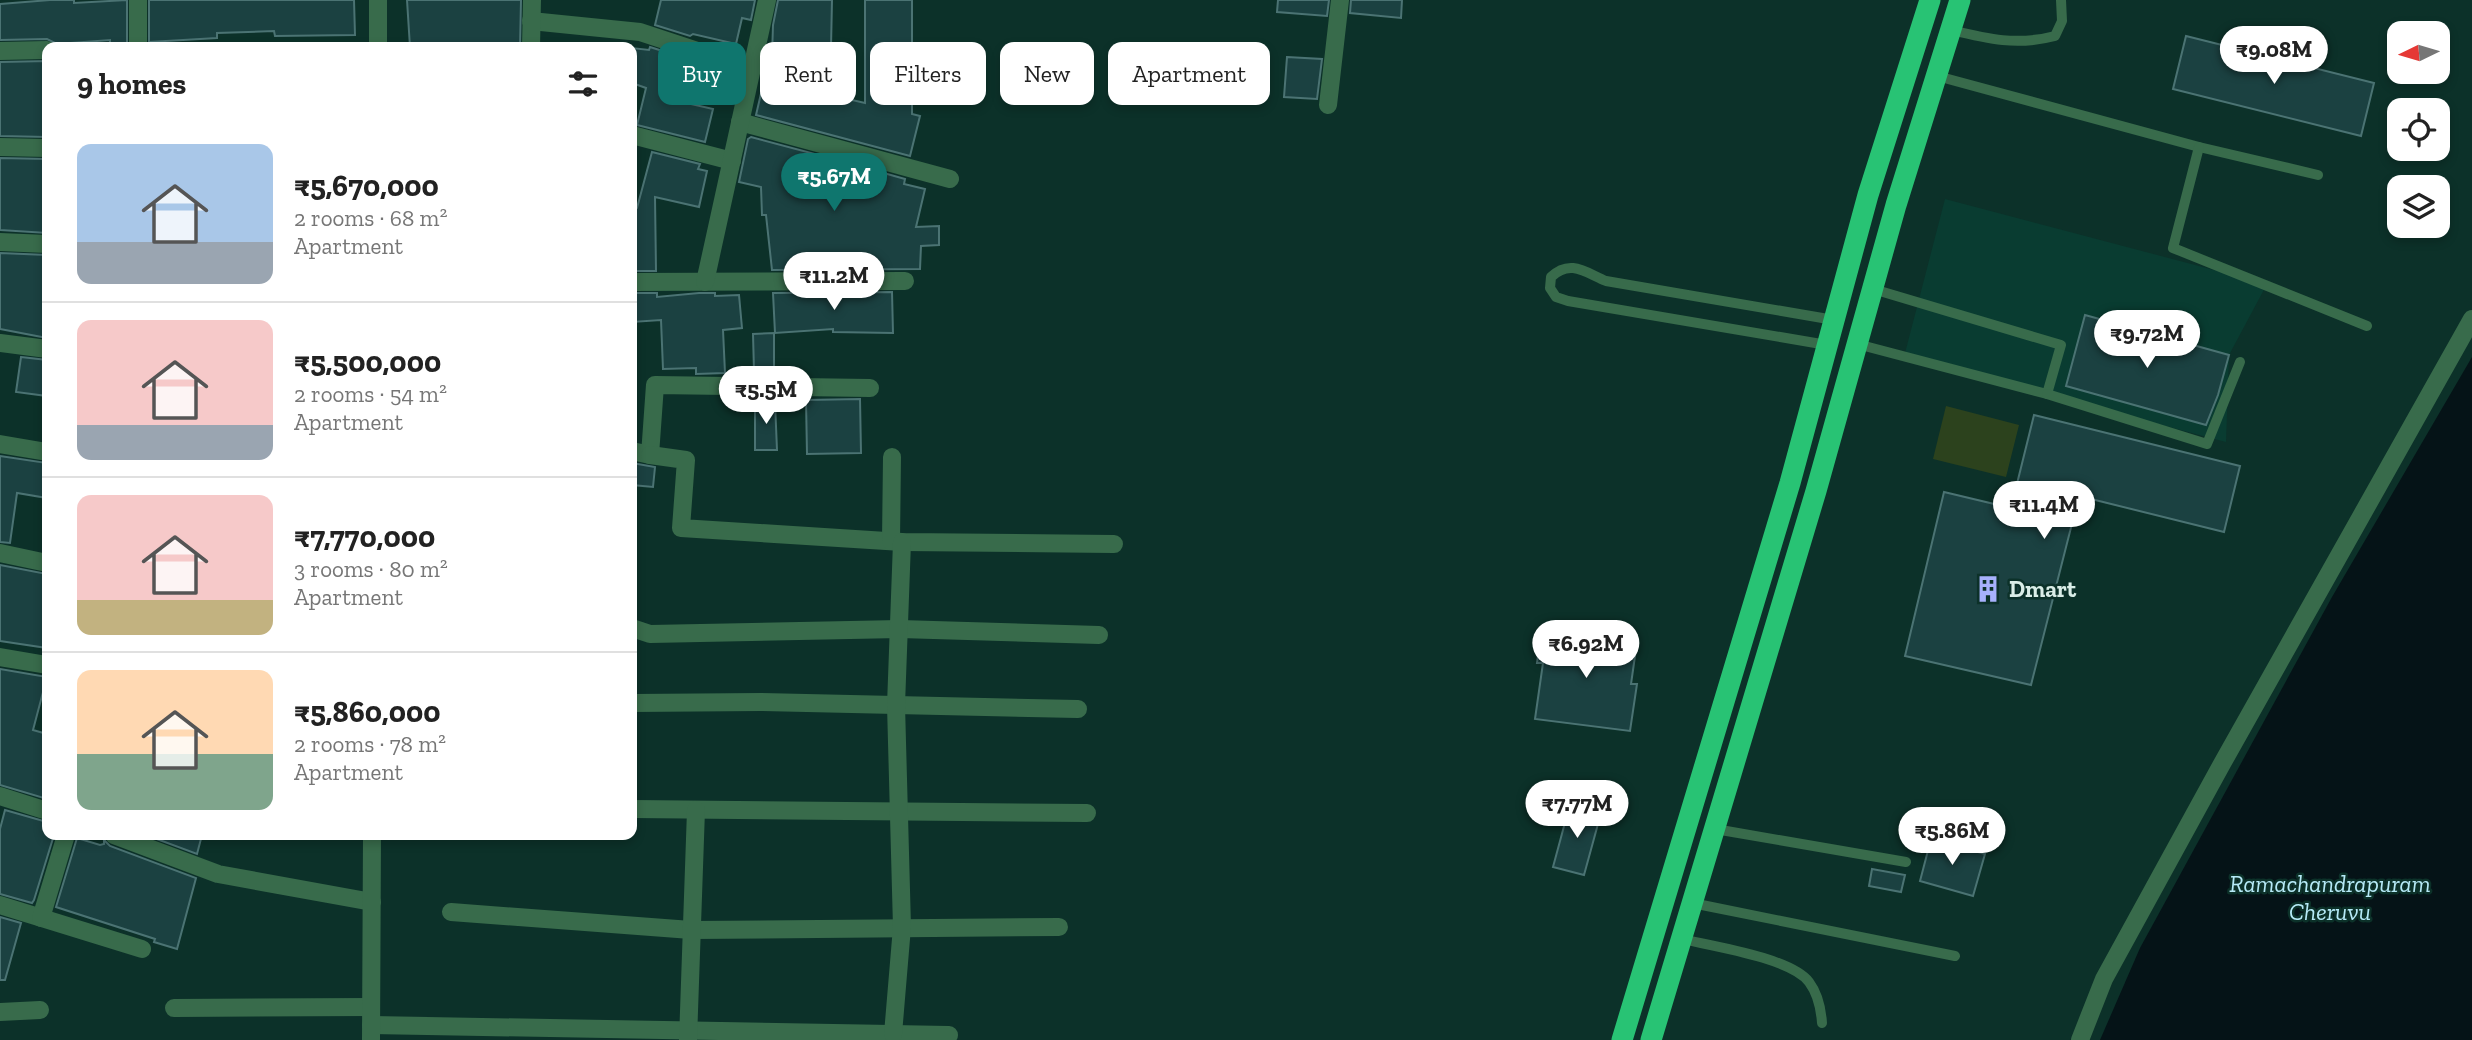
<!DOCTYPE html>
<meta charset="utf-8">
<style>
body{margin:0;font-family:"Zilla Slab",serif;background:#f6f6f6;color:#222;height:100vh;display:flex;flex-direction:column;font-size:26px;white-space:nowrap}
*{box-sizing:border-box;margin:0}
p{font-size:23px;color:#767676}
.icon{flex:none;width:38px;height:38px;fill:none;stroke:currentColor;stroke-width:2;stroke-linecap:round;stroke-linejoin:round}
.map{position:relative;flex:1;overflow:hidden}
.sheet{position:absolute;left:42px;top:42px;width:595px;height:798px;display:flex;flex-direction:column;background:#fff;border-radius:14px;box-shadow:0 4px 10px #0003}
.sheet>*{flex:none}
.guide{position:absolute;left:658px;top:42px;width:665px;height:63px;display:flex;gap:14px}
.needle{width:46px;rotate:265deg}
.buttons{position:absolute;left:2387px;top:21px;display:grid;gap:14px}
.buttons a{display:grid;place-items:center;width:63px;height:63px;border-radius:14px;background:#fff;box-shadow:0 4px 10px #0003;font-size:35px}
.price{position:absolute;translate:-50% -60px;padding:0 16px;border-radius:24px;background:#fff;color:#222;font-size:23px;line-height:46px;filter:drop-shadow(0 2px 4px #0008)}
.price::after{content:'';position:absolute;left:50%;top:42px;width:21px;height:16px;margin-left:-10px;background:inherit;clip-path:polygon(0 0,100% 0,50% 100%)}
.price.selected{background:#0f766e;color:#fff}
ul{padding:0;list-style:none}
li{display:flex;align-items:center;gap:21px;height:175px;padding:0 35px}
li+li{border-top:2px solid #e0e0e0}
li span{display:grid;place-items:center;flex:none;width:196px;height:140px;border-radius:14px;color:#555}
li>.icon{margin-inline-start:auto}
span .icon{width:84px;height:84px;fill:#fffc;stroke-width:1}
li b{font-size:30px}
h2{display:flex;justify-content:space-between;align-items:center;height:84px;padding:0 35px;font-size:30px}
.tag{padding:0 24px;border-radius:14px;background:#fff;box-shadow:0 4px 10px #0003;font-size:24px;line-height:63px}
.tag.selected{background:#0f766e;color:#fff}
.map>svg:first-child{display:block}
.built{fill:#093c31}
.green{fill:#2c421d}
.water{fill:#051317}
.building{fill:#1b4141;stroke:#4b7373;stroke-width:2}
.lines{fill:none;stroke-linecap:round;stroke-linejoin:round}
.lane{stroke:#386b4b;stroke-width:10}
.street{stroke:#386b4b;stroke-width:18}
.highway{stroke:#28c374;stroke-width:21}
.labels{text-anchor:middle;stroke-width:5;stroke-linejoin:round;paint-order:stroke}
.poi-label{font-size:23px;font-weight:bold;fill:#daede7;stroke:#0c3129;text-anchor:start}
.water-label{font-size:24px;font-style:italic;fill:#b6eaf7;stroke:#0c3129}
</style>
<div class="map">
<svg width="2472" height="1040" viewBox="0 0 2472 1040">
<rect width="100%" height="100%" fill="#0c3129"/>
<polygon class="built" points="1945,199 2267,284 2229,355 2226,442 1904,357"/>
<polygon class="green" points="1946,406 2019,425 2006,477 1933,459"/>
<polygon class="water" points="2472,357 2472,1040 2100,1040 2140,948 2332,597"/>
<g class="building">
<polygon points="50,0 74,0 74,3 127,0 127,44 110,44 110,40 57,44 47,39 0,40 0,4"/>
<polygon points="149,0 354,0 355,35 275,36 274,31 217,33 217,38 149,42"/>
<polygon points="407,0 521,0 520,47 410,47"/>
<polygon points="661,0 755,0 751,20 742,18 736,44 693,34 690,36 655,25"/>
<polygon points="778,0 832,0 830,95 865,103 865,0 912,0 912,114 920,116 910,156 756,115 763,85 771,87 773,25"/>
<polygon points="1278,0 1329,0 1327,16 1277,12"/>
<polygon points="1351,0 1402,0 1401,18 1350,13"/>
<polygon points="2186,36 2374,83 2361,136 2173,89"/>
<polygon points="650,47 675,55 671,75 697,82 691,104 713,109 705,142 637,125 646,88 632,83 632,48 649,50"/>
<polygon points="1287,57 1322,59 1317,99 1284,97"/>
<polygon points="47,61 47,137 0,136 0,62"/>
<polygon points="751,137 841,161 839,172 870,180 873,170 905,179 904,184 925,189 916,227 939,226 939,245 921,246 920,269 772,270 766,215 762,215 761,187 739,182 748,139"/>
<polygon points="652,152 700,164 698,169 707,171 699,207 655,197 656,271 632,271 632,209 637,208"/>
<polygon points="0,158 47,159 47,233 0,230"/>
<polygon points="0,253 47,255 47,338 0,329"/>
<polygon points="892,292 893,333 833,332 833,329 775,333 773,293"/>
<polygon points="632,293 657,293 657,297 699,293 715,293 715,296 739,295 742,328 723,330 725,373 696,374 696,368 663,369 661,320 632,322"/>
<polygon points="2085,315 2229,355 2218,395 2206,425 2066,386"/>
<polygon points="774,333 774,371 754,371 753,334"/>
<polygon points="21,357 47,360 47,396 16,392"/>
<polygon points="860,399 861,453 807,454 806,400"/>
<polygon points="755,402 775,402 777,450 755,450"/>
<polygon points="2034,415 2240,466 2224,532 2079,496 2031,685 1905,656 1944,492 2011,508"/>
<polygon points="0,456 47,463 47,498 17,493 10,543 0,542"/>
<polygon points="632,463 655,467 653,487 632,485"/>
<polygon points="0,565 47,574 47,648 0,641"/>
<polygon points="1542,628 1637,642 1631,684 1637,684 1630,731 1535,719 1543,663 1537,663"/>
<polygon points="0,669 47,677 33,730 47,734 47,799 0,785"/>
<polygon points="1570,804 1601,813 1584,875 1553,867"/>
<polygon points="5,810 47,822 47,835 54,835 34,900 32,903 0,894 0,829"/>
<polygon points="146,835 202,835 197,854"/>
<polygon points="77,838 100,845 104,844 104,840 110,846 196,878 177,949 154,942 155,939 56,907"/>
<polygon points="1931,839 1985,854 1973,896 1920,881"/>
<polygon points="1872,869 1905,875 1901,892 1869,886"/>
<polygon points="0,917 21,923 5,980 0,980"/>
</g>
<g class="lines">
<g class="lane">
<path d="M1951 30C1988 39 2017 46 2055 36L2062 21 2061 0"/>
<polyline points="1937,76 2199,147 2318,175"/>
<polyline points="2199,147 2173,248 2367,326"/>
<polyline points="1857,344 2047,394 2061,345 1873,289"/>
<path d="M1827 345 1568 301 1556 297 1550 288 1551 277C1570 259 1585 272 1606 281L1834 320"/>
<polyline points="2047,394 2207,444 2240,362"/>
<polyline points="1715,829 1906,862"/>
<polyline points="1692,903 1955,956"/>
<path d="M1682 939C1712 946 1791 958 1809 982 1818 994 1821 1008 1822 1023"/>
</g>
<g class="street">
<polyline points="531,21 640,32 752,69"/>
<polyline points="138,47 138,0"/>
<polyline points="378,47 378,0"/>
<polyline points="531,47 532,0"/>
<polyline points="0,51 47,50"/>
<polyline points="1328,105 1340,0"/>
<polyline points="740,122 950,179"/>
<polyline points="632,135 732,161"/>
<polyline points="0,147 47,148"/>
<polyline points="0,242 47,244"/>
<polyline points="632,282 905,281"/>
<polyline points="705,282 767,0"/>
<polyline points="0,343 47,349"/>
<polyline points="0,444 47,452"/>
<polyline points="632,451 650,455 655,385 870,388"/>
<polyline points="650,455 686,460 681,528 902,542 1114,544"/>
<polyline points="891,541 892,457"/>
<polyline points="0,553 47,563"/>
<polyline points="632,628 650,634 900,629 1099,635"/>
<polyline points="0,657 47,665"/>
<polyline points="632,703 761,702 1078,709"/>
<polyline points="0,796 47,811"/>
<polyline points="632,809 1087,813"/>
<polyline points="114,835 218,874 372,902"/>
<polyline points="0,905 142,949"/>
<polyline points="451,912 691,930 1059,927"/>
<polyline points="41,918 66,835"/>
<polyline points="174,1008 371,1007"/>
<polyline points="0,1012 40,1010"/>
<polyline points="371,1025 949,1035"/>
<polyline points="893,1034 902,927 896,705 902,542"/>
<polyline points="371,1040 372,835"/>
<polyline points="688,1040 696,810"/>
<polyline points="2080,1040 2104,979 2223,762 2472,319"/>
</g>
<g class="highway">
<polyline points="1622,1040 1790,483 1868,195 1930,0"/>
<polyline points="1651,1040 1816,491 1896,205 1960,0"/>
</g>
</g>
<defs>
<symbol id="building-bare" viewBox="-9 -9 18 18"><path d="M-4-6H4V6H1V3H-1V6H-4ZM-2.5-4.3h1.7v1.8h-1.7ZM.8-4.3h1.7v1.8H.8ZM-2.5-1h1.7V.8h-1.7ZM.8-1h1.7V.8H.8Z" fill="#a7b1fc" stroke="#0c3129" stroke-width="2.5" paint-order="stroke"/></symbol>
</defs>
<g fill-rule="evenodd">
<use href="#building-bare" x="1969" y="570" width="38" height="38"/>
</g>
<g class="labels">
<g class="poi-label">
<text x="2009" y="597">Dmart</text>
</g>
<g class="water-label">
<text x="2330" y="892">Ramachandrapuram<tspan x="2330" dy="28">Cheruvu</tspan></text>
</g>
</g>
</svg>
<div class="buttons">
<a><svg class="needle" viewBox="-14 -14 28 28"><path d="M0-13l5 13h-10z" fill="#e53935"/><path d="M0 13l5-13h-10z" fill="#767676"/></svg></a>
<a><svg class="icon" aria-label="locate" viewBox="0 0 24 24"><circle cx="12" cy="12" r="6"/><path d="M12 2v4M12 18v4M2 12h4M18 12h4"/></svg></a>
<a><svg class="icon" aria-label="layers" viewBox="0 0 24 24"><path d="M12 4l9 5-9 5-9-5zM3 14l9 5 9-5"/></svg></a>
</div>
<b class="price" style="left:2274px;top:86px">₹9.08M</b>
<b class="price selected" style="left:834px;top:213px">₹5.67M</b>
<b class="price" style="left:834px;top:312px">₹11.2M</b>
<b class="price" style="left:2147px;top:370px">₹9.72M</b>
<b class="price" style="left:766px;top:426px">₹5.5M</b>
<b class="price" style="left:2044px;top:541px">₹11.4M</b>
<b class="price" style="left:1586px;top:680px">₹6.92M</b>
<b class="price" style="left:1577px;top:840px">₹7.77M</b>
<b class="price" style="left:1952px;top:867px">₹5.86M</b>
<div class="guide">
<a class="tag selected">Buy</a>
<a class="tag">Rent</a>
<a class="tag">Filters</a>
<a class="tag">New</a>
<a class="tag">Apartment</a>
</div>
<section class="sheet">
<h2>9 homes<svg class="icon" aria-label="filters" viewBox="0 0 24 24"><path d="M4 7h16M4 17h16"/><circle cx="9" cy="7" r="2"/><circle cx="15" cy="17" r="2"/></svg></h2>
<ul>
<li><span style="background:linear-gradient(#a9c7e8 70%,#9aa5b1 0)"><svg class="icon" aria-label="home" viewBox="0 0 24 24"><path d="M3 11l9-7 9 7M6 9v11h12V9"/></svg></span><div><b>₹5,670,000</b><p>2 rooms · 68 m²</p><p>Apartment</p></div></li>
<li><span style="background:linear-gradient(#f6c9c9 75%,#9aa5b1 0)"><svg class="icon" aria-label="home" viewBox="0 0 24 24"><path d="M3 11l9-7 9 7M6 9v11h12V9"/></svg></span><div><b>₹5,500,000</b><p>2 rooms · 54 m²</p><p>Apartment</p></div></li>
<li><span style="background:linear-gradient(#f6c9c9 75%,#c2b280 0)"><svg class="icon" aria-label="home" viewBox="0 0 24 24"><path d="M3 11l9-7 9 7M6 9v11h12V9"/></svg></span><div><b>₹7,770,000</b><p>3 rooms · 80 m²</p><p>Apartment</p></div></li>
<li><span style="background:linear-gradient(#ffd9b3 60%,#7fa58c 0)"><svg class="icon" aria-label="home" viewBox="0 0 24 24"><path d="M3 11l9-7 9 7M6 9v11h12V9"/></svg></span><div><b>₹5,860,000</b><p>2 rooms · 78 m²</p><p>Apartment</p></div></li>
</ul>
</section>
</div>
